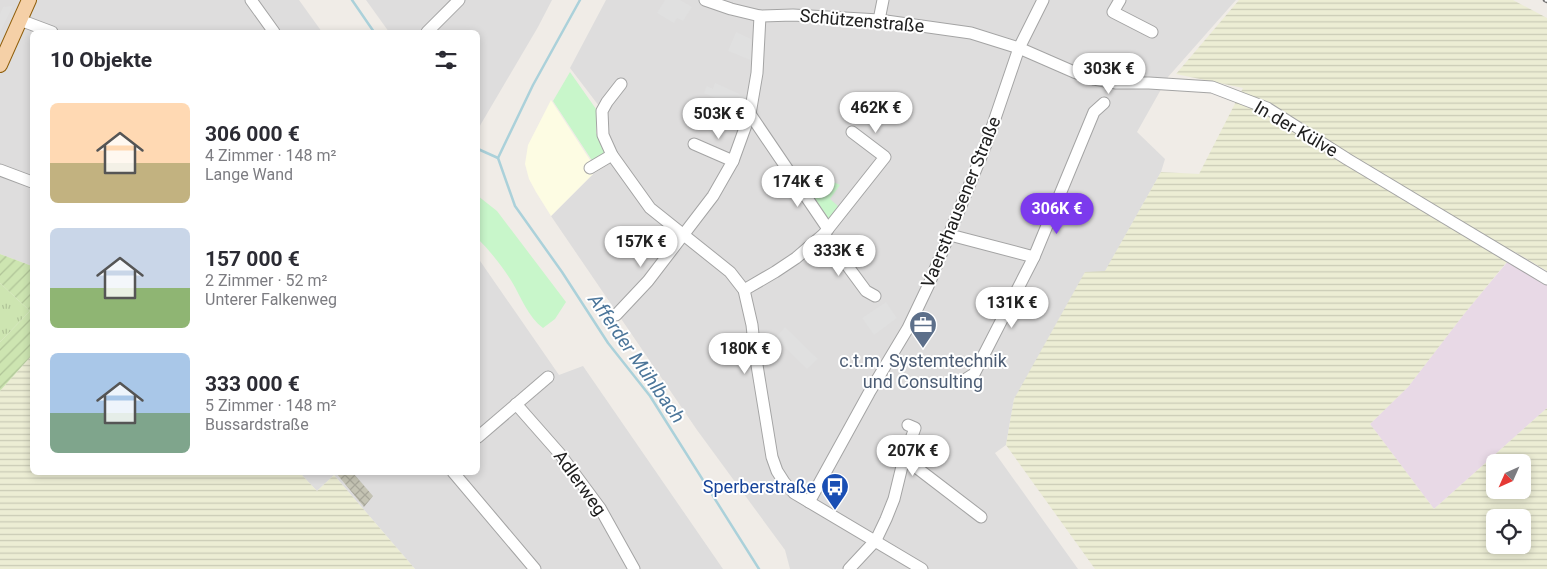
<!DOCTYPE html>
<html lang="de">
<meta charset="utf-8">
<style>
body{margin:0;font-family:Roboto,sans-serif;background:#f2f2f3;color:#2b2b33;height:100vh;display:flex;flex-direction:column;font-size:19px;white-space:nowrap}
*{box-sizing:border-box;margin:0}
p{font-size:16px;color:#7c7c81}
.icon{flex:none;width:28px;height:28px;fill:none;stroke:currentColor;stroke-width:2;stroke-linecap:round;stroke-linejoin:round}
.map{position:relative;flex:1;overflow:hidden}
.drawer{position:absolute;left:30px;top:30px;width:450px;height:445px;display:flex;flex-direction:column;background:#fff;border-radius:8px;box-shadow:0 2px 8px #0003}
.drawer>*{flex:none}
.needle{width:32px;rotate:225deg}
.controls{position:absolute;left:1486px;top:454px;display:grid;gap:10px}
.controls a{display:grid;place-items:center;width:45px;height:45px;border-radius:8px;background:#fff;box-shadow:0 2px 8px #0003;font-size:25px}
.price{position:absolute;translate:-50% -42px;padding:0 11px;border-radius:18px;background:#fff;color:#222;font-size:16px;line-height:32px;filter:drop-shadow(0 1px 2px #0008)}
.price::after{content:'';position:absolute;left:50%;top:30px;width:15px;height:11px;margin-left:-8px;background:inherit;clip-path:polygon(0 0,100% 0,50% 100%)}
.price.on{background:#7c3aed;color:#fff}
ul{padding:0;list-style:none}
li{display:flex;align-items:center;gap:15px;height:125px;padding:0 20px}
li span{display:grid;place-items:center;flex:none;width:140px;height:100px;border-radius:8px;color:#555}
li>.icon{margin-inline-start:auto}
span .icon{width:60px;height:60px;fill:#fffc;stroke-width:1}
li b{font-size:21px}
h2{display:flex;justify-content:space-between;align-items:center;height:60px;padding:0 20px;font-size:21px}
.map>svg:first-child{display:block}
.residential{fill:#dedddd}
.industrial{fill:#e8d9e6}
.education{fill:#fdfce3}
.construction{fill:url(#construction-cross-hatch)}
.farmland{fill:url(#farmland-rules);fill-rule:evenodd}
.grass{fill:url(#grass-tufts)}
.park{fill:#c8f6ca}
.garden{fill:url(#garden-furrows)}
.parking{fill:#e0e0e0}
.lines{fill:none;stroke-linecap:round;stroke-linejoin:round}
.stream{stroke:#abd1da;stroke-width:2.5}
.minor-casing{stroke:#a4a4a4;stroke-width:13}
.major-casing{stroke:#905f0c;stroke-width:16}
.minor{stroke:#fff;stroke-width:11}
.major{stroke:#f5d0a7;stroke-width:14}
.rail-casing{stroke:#6e6e6e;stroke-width:4.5}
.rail{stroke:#fff;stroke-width:2.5;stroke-dasharray:8;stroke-linecap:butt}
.labels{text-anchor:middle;stroke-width:4;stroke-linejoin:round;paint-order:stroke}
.street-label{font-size:18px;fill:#202020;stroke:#fff}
.service-label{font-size:18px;fill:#4e5e75;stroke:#fff}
.transit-label{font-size:18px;fill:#164399;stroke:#fff;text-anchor:end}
.water-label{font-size:19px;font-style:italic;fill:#4c769a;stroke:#fff}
</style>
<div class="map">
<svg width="1547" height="569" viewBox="0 0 1547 569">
<defs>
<pattern id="construction-cross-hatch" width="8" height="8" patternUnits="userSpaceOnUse" patternTransform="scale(1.25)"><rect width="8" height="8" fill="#c4c3b3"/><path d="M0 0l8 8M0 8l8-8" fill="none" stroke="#a8a79a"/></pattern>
<pattern id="farmland-rules" width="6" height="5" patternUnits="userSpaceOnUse" patternTransform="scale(1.25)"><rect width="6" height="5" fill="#ecedd4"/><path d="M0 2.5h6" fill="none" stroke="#cacbb6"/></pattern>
<pattern id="grass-tufts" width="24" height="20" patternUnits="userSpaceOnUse" patternTransform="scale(1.25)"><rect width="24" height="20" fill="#cde5b1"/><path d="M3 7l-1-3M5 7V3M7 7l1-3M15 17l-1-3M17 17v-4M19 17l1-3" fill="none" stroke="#b0c498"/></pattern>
<pattern id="garden-furrows" width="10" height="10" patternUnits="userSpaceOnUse" patternTransform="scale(1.25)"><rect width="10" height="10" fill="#cde5b1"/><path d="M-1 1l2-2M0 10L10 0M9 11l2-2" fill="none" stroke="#b0c498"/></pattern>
</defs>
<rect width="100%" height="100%" fill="#f0ece7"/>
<g class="residential">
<polygon points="0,0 299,0 322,32 32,32 32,266 0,254"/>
<polygon points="366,0 552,0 538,27 478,129 478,32 389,32"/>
<polygon points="606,0 1236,0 1168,77 1137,132 1165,159 1161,172 1105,272 1014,399 1006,445 995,453 1078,569 790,569 785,550 697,430 551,216 593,174 619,158 606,136 599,106 570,68"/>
<polygon points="478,258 559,375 583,366 723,569 415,569 334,475 317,491 300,473 478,472"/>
</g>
<polygon class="industrial" points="1509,260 1547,283 1547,408 1434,509 1370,424 1408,387 1464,314"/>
<polygon class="education" points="551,100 592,163 588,168 593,174 551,216 536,192 529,179 525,164 528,145"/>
<polygon class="construction" points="336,473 353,473 373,496 364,507"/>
<g class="farmland">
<path d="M1239 0H1513L1547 18V271L1515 252 1464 314 1408 387 1370 424 1434 509 1547 408V569H1095L1006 445 1014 399 1085 272 1105 271 1161 172 1199 174 1243 88 1176 74ZM1495 462H1522V490H1495ZM1495 518H1522V545H1495Z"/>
<polygon points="32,355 32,472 300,473 317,491 334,475 415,569 0,569 0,391"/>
</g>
<polygon class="grass" points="0,283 30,311 0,342"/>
<g class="park">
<polygon points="570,72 596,109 596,133 607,150 605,154 593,162 553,101"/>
<polygon points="802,167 840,185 830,199 839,207 827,221 794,173"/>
<path d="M478 196 497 211 566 302 555 319 543 328C528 317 521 297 512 282 502 266 491 252 478 239Z"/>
</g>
<polygon class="garden" points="0,254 32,266 32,355 0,391 0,342 30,311 0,283"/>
<g class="parking">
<polygon points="665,0 680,0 692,7 683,21 677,18 674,23 657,13"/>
<polygon points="13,6 0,32 0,14 3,7"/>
<polygon points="736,32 751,39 751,60 728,51"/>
<polygon points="715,83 746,97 741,109 704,93 707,86 713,89"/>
<polygon points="886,302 897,318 874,335 862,318"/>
<polygon points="785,327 818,359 807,369 775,338"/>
</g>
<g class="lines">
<g class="stream">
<polyline points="352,0 374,32"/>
<polyline points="580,0 533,85 498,158 515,206 562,272 608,343 650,396 759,569"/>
<polyline points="478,149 498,158"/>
</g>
<defs>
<g id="minor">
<polyline points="251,0 274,32"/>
<polyline points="705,0 731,9 760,16 793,15 879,20 971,33 1019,48 1074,72 1094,79 1116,83 1149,83 1212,87 1267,108 1347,159 1547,279"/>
<polyline points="1120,0 1113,12 1152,32"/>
<polyline points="20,20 52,32"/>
<polyline points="879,20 883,0"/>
<polyline points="427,32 459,0"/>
<polyline points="621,84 607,102 602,111 603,135 612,155 650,208 730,272 744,290 752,325 755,353 772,457 777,471 784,482 794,493 922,569"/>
<polyline points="750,114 828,229"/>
<polyline points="694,144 733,161"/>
<polyline points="590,168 612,155"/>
<polyline points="0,170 32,182"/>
<polyline points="824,234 866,291 875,296"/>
<polyline points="950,235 1034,257 1094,112 1104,103"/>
<polyline points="744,290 775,272 796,258 824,234 885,157 852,132"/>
<polyline points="616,315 648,281 713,196 733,161 750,114 757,73 760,16"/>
<polyline points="966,379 974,374 1034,257"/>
<polyline points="516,404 560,454 600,508 634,569"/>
<polyline points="478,437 548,377"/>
<polyline points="904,458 981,517"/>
<polyline points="453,472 535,569"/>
<polyline points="809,502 869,393 908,328 929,284 987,142 1019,48 1043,0"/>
<polyline points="849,569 876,540 886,519 894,499 904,458 915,428 908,425"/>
</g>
<polyline id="major" points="0,65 29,0"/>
</defs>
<use href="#minor" class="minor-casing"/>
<use href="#major" class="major-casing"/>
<use href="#minor" class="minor"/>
<use href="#major" class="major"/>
<defs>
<polyline id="rail" points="1545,0 1547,1"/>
</defs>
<use href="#rail" class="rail-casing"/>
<use href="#rail" class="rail"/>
</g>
<defs>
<symbol id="office-pin" viewBox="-11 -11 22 30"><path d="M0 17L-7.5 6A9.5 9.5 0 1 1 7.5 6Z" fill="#5c6f8a" stroke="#fff"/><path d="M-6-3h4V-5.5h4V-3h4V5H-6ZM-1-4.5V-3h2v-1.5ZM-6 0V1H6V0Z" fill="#fff"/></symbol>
<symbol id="bus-pin" viewBox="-11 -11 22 30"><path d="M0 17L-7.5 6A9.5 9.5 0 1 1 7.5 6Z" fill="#1a4fb4" stroke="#fff"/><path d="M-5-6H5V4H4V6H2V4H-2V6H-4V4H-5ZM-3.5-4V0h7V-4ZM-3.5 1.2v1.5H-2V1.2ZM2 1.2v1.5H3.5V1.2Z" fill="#fff"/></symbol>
</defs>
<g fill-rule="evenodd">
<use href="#office-pin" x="907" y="309" width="32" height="43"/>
<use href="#bus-pin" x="819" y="471" width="32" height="43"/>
</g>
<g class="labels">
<g class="street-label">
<text transform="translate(862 21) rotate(5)" y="6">Schützenstraße</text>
<text transform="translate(1296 129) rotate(30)" y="6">In der Külve</text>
<text transform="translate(961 202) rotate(-68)" y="6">Vaersthausener Straße</text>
<text transform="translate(580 483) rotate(54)" y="6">Adlerweg</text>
</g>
<g class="service-label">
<text x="923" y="367">c.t.m. Systemtechnik<tspan x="923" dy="21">und Consulting</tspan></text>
</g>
<g class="transit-label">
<text x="816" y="493">Sperberstraße</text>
</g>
<g class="water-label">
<text transform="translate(637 358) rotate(55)" y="7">Afferder Mühlbach</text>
</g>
</g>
</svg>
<div class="controls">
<a><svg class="needle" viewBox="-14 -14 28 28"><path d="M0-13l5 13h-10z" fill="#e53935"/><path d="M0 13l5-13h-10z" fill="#7c7c81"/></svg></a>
<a><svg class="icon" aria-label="locate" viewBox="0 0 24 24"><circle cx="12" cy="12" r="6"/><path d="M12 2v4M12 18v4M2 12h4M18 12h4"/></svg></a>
</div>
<b class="price" style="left:1109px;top:95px">303K €</b>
<b class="price" style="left:876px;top:134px">462K €</b>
<b class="price" style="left:719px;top:140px">503K €</b>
<b class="price" style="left:798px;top:208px">174K €</b>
<b class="price on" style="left:1057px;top:235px">306K €</b>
<b class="price" style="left:641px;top:268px">157K €</b>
<b class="price" style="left:839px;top:277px">333K €</b>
<b class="price" style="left:1012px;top:329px">131K €</b>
<b class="price" style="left:745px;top:375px">180K €</b>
<b class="price" style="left:913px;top:477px">207K €</b>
<section class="drawer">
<h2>10 Objekte<svg class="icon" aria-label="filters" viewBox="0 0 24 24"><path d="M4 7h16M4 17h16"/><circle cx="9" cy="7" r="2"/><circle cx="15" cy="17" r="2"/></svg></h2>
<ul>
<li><span style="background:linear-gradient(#ffd9b3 60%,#c2b280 0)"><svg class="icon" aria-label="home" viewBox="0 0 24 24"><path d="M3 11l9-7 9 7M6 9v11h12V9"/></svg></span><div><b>306 000 €</b><p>4 Zimmer · 148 m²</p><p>Lange Wand</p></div></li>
<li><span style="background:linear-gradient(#c9d6e8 60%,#8fb573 0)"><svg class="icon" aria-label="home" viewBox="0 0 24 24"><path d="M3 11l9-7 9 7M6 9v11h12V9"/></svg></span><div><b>157 000 €</b><p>2 Zimmer · 52 m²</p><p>Unterer Falkenweg</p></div></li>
<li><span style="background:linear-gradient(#a9c7e8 60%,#7fa58c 0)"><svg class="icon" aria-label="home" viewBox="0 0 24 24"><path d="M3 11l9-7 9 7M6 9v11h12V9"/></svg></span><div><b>333 000 €</b><p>5 Zimmer · 148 m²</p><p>Bussardstraße</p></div></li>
</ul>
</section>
</div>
